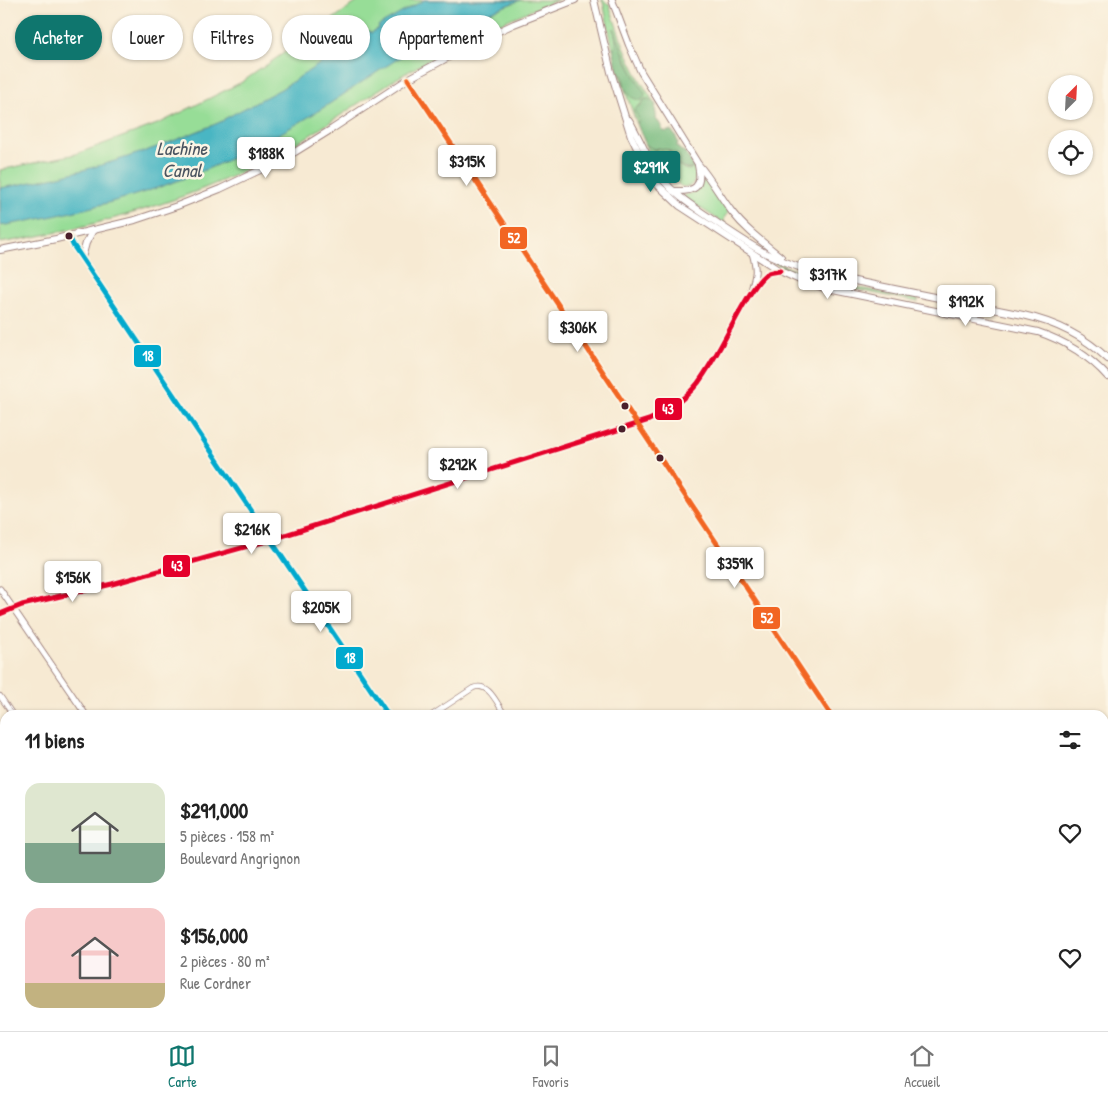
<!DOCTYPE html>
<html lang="fr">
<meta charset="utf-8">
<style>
body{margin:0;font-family:"Patrick Hand",sans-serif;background:#f2f2f2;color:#222;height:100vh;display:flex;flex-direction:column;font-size:19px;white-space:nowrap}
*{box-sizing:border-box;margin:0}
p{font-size:16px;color:#767676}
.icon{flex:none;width:28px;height:28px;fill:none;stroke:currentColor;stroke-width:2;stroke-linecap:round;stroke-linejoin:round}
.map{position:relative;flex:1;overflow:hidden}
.side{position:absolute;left:0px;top:710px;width:1109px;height:321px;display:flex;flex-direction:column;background:#fff;border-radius:15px 15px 0 0;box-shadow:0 1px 4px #0004}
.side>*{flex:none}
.banner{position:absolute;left:15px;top:15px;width:500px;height:45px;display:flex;gap:10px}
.needle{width:32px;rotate:24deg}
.buttons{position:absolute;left:1048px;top:75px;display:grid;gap:10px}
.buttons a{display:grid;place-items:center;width:45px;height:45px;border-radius:50%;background:#fff;box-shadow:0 1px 4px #0004;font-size:25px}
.price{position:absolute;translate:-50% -42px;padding:0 11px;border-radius:5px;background:#fff;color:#222;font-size:16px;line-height:32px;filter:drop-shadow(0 1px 2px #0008)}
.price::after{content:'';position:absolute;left:50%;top:30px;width:15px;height:11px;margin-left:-8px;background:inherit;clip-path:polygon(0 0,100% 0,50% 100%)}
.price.selected{background:#0f766e;color:#fff}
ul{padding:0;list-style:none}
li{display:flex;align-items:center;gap:15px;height:125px;padding:0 25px}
li span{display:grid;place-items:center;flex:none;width:140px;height:100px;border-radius:15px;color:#555}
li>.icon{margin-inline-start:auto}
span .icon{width:60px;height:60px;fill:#fffc;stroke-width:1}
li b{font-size:21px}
h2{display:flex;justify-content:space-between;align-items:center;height:60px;padding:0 25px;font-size:21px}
.chip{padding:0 18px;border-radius:22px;background:#fff;box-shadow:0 1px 4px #0004;font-size:18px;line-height:45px}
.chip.selected{background:#0f766e;color:#fff}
.tab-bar{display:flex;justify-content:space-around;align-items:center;height:70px;border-top:1px solid #e0e0e0;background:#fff;font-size:14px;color:#767676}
.tab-bar a{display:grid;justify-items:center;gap:2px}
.tab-bar .selected{color:#0f766e}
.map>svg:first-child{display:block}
.green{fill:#97dd97;stroke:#707e61}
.forest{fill:#79bc80;stroke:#626e56}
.water{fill:#49b6c3;stroke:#4a6a77}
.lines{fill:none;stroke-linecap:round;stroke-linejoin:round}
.minor-casing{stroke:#a0847f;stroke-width:6}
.tertiary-casing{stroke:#a0847f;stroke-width:7}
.secondary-casing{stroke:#a0847f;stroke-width:8}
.minor{stroke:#fff;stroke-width:4.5}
.tertiary{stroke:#fff;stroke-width:5}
.secondary{stroke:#fff;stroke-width:6}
.bus-1-casing{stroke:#fcf5e5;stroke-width:9}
.bus-2-casing{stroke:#fcf5e5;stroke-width:9}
.bus-3-casing{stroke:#fcf5e5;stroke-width:9}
.bus-1{stroke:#e4002b;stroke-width:5}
.bus-2{stroke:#f26522;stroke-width:5}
.bus-3{stroke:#00a9ce;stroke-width:5}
.bus-dot{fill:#4a1f2b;stroke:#fcf5e5;stroke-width:2}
.labels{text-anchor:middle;stroke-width:5;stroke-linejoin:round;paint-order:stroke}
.water-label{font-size:19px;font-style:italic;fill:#4a5460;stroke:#fcf5e5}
.line-badge{stroke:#fcf5e5;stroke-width:2}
.badge-label{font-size:14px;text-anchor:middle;font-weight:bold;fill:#fff}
</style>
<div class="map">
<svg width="1108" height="1031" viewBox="0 0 1108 1031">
<rect width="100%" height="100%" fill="#fcf5e5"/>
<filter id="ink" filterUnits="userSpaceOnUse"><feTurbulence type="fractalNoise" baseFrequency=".02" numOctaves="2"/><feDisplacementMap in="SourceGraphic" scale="10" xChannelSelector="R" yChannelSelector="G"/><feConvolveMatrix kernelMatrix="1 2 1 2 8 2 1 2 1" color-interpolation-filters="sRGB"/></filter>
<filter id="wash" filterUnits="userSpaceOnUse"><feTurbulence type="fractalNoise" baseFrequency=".0096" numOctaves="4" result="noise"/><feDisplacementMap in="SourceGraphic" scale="20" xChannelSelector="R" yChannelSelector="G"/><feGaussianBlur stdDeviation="1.12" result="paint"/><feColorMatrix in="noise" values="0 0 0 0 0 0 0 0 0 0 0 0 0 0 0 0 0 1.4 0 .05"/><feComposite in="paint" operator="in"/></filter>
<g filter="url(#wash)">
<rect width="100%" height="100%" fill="#f7ead3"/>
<g class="green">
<path d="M360 0H558C537 8 515 16 495 26 478 34 461 43 444 52 427 62 408 71 391 82 353 106 317 133 276 155 189 201 97 227 0 243V170L76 154 160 123 242 82Z"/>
<path d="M601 0H604L608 4 609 3C616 26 624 49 635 70 640 81 647 91 653 101L650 100 645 99 639 106V120L637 124 617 68C627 82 620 90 638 100L633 73 622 50 615 31 616 45V47L613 49 605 12 603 2Z"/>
<path d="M646 145 655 150 658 148 669 150 671 154V157L668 160 666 159 663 161 667 163 679 165 684 169 689 170 694 167 697 172 696 173C696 187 684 192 675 181L673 182 652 157Z"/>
<path d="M703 175H705L729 212C725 215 723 219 725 224L683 197 684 195C696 193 702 188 703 175Z"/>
<path d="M767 257C811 283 869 289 918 299V302L818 282 793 273 766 258Z"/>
</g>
<g class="forest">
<path d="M614 28 627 62 645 94V96L641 101 631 97 625 89 623 77 617 68 613 49 616 47C616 42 615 35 614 28Z"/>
<path d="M645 99C650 98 653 101 656 105 654 110 657 114 656 119L662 126V130C667 133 668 130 671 131 674 132 677 139 678 142L677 146 680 150 685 152 694 167C688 171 686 168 680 166 676 164 671 164 667 163L666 165 663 161 666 159 668 160 671 157V154L669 150 658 148 655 150 646 145 637 124C641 117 636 116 634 110L635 108 641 105Z"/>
</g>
<path class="water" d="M424 0H521C484 14 447 29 414 49 368 76 326 109 279 134 192 183 98 210 0 226V188C71 176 136 157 203 129 210 126 217 124 224 120V119L281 89 370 31 371 33 379 28 378 26Z"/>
</g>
<g filter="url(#ink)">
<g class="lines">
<defs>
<g id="minor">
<polyline points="0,696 13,715"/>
<path d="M432 715 473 688C489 681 497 704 505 715"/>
<polyline points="0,795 5,803"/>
<polyline points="0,822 5,819"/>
<polyline points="1104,876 1108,883"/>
<polyline points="0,887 5,884"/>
<polyline points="1104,924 1108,921"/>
<polyline points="0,952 5,950"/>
<polyline points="1104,1012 1108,1008"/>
<polyline points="0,1018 5,1015"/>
<polyline points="599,1026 602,1031"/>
<polyline points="94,1031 102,1026"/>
<polyline points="784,1031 799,1026"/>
<polyline points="1085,1031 1089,1026"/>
</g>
<g id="tertiary">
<polyline points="408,79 831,715"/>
<polyline points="69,236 73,245 388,715"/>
<path d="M751 290C756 273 757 270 752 253"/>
<polyline points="0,589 86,715"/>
<path d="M0 614 22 605 112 584 263 542 649 420C668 411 685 399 698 383 715 361 727 334 741 310 747 298 755 283 765 275 769 272 774 272 780 271"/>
<polyline points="1036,1026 1039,1031"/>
</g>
<g id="secondary">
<path d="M594 0 611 72 631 136 646 167 658 185 680 206 780 271 802 281 828 289 1038 332C1065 341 1089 356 1108 377"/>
<path d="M612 0 629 45 641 72 698 164C711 179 720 196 732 212 746 230 764 243 781 257"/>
<path d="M629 120C641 140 648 162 663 180 676 196 693 206 710 218 728 230 746 243 765 253 784 262 805 270 825 275L1023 315C1055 322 1084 336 1108 359"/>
<path d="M673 191C695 192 703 188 698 165"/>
<polyline points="0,250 56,239 135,220 177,206 220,189 260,170 295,152 332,129 408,79 482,39 514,24 575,0"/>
<polyline points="82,258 86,243 93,230"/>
<polyline points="1104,763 1108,761"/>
<polyline points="1104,776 1108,774"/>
<polyline points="280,1031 289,1026"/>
<polyline points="306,1031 319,1026"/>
</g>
</defs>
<use href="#minor" class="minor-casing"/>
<use href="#tertiary" class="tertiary-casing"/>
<use href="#secondary" class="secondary-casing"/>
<use href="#minor" class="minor"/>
<use href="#tertiary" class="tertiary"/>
<use href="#secondary" class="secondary"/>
<defs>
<path id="bus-1" d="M0 614 22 605 112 584 263 542 649 420C668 411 685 399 698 383 715 360 727 334 741 309 747 299 756 282 765 275 770 271 775 272 780 271"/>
<polyline id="bus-2" points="408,79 831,715"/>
<polyline id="bus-3" points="69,236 73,245 388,715"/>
</defs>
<use href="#bus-1" class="bus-1-casing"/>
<use href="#bus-2" class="bus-2-casing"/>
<use href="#bus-3" class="bus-3-casing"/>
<use href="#bus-1" class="bus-1"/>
<use href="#bus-2" class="bus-2"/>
<use href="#bus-3" class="bus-3"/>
</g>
</g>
<g class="bus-dot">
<circle cx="69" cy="236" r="4.5"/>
<circle cx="625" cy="406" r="4.5"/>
<circle cx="622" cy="429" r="4.5"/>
<circle cx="660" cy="458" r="4.5"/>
</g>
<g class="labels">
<g class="water-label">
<text x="182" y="155">Lachine<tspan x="182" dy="22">Canal</tspan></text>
</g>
</g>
<g class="line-badge">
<rect x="499" y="226" width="29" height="24" rx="5" fill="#f26522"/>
<rect x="133" y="344" width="29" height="24" rx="5" fill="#00a9ce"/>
<rect x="654" y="397" width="29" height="24" rx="5" fill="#e4002b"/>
<rect x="162" y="554" width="29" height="24" rx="5" fill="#e4002b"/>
<rect x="752" y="606" width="29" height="24" rx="5" fill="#f26522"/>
<rect x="335" y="646" width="29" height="24" rx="5" fill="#00a9ce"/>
</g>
<g class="badge-label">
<text x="514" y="243">52</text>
<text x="148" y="361">18</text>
<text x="668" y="414">43</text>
<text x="177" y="571">43</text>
<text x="767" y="623">52</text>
<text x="350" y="663">18</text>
</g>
</svg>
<div class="buttons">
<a><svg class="needle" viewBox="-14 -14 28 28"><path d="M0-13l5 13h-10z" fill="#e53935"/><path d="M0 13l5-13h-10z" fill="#767676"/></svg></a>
<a><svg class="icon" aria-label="locate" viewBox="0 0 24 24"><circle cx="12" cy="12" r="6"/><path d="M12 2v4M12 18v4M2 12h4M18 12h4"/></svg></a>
</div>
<b class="price" style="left:266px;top:179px">$188K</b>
<b class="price" style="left:467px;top:187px">$315K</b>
<b class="price selected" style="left:651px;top:193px">$291K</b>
<b class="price" style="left:828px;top:300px">$317K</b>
<b class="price" style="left:966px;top:327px">$192K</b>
<b class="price" style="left:578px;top:353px">$306K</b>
<b class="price" style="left:458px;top:490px">$292K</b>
<b class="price" style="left:252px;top:555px">$216K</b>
<b class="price" style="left:735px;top:589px">$359K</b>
<b class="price" style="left:73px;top:603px">$156K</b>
<b class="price" style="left:321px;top:633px">$205K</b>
<div class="banner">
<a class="chip selected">Acheter</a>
<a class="chip">Louer</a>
<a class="chip">Filtres</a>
<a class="chip">Nouveau</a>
<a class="chip">Appartement</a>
</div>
<section class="side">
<h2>11 biens<svg class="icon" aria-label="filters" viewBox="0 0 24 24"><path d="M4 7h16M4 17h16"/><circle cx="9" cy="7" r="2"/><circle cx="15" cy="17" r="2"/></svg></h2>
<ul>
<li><span style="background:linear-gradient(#dfe7d0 60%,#7fa58c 0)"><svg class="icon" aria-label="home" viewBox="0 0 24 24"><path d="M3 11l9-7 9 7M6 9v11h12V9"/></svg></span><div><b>$291,000</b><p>5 pièces · 158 m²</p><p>Boulevard Angrignon</p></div><svg class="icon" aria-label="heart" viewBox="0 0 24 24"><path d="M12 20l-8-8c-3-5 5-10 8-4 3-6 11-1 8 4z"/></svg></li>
<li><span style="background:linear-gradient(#f6c9c9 75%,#c2b280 0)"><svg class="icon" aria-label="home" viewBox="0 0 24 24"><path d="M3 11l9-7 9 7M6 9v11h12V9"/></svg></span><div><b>$156,000</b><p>2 pièces · 80 m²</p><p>Rue Cordner</p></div><svg class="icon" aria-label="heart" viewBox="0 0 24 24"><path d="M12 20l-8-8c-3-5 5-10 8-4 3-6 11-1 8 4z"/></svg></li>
</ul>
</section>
</div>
<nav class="tab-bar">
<a class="selected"><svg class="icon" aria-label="map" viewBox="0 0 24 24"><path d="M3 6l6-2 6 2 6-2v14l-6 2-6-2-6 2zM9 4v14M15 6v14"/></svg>Carte</a>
<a><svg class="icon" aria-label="saved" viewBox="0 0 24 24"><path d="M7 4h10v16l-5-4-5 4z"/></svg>Favoris</a>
<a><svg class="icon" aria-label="home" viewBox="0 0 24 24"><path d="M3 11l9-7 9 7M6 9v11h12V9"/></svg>Accueil</a>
</nav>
